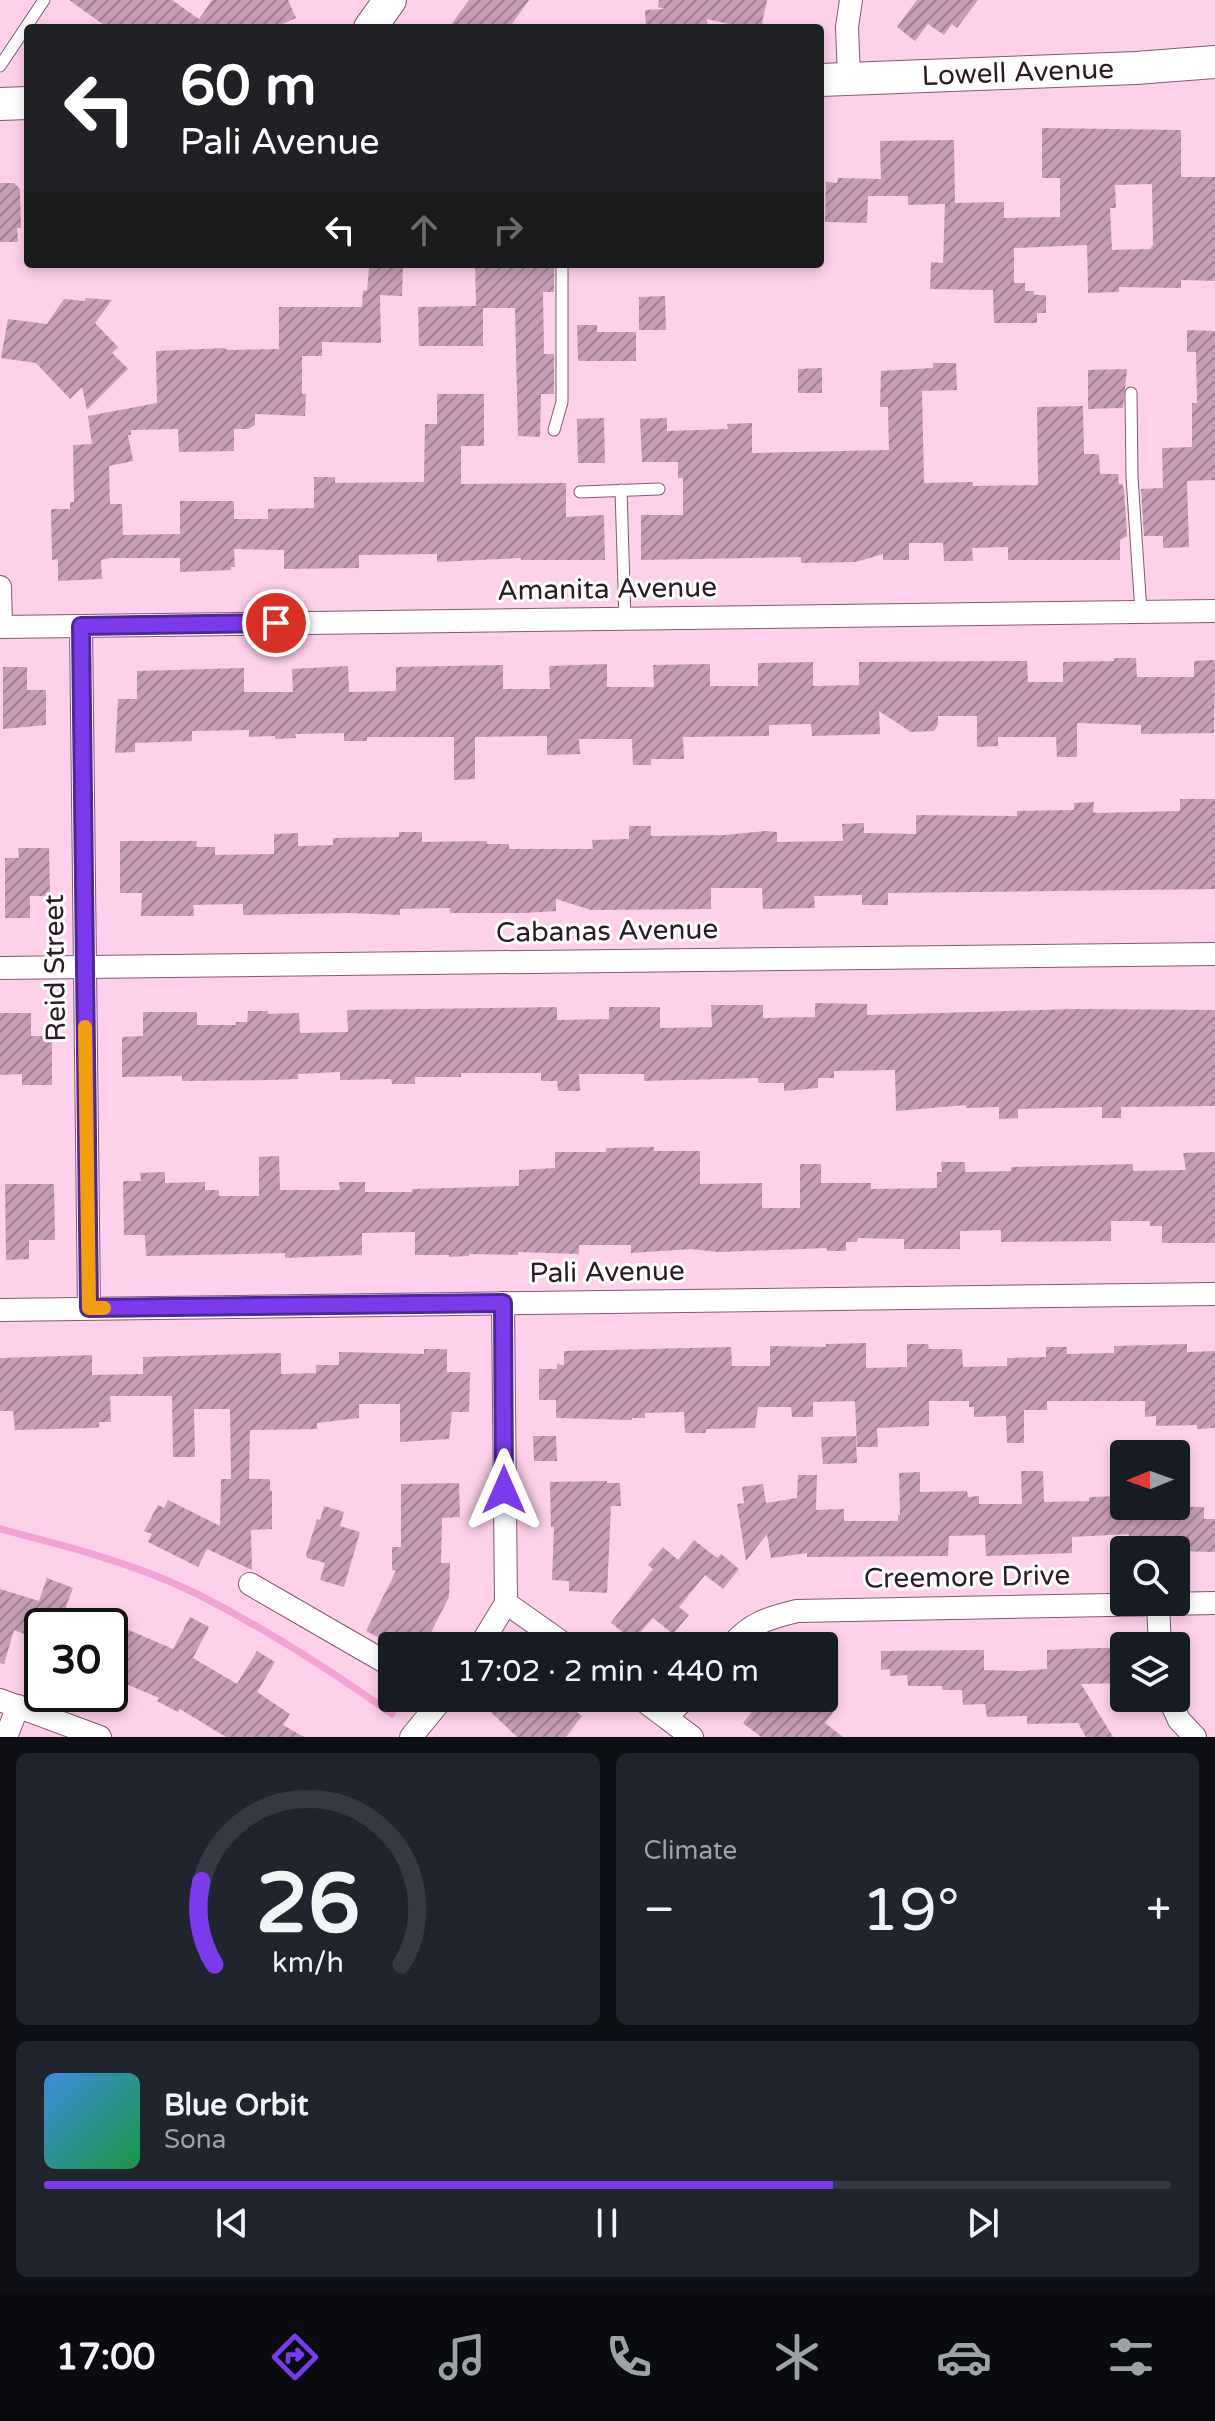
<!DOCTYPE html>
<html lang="en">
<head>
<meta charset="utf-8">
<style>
	:root { --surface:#171b24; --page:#20242c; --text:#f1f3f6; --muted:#9ea1a6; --line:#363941; --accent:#7c3aed }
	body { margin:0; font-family:"Varela Round",sans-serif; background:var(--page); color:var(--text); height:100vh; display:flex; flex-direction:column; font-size:30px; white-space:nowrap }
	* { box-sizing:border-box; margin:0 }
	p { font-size:26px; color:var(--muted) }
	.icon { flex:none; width:44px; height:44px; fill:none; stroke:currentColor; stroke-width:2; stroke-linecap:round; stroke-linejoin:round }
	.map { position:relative; height:1737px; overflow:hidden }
	.side { display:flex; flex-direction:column; gap:16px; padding:16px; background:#0d0f14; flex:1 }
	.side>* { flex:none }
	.top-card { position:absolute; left:24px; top:24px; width:800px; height:244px; border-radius:8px; box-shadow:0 4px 12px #0003; background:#202124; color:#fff; overflow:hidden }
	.needle { width:52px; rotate:269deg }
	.tools { position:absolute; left:1110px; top:1440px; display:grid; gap:16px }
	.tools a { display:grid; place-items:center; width:80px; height:80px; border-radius:8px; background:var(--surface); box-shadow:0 4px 12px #0003; font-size:40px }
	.speed { position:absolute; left:24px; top:1608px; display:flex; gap:16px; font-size:40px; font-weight:700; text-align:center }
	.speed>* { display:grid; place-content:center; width:104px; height:104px; border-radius:50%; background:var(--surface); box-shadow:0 4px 12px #0003; line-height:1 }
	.speed .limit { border:4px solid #111; border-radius:12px; background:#fff; color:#111 }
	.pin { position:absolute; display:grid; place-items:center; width:68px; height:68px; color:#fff; margin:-34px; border:4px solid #fff; border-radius:50%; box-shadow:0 2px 8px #0007 }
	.me { position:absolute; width:88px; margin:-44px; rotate:0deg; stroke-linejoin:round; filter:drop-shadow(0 0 6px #0008) }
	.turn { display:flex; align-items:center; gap:28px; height:168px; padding:0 24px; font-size:36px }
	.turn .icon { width:104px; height:104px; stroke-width:2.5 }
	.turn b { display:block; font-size:56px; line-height:68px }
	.lanes { display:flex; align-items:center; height:76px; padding:0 24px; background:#0003; justify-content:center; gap:40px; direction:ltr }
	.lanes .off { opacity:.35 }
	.big { font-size:60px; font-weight:600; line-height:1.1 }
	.side .widget { flex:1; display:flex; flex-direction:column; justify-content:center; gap:12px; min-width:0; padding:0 28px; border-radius:12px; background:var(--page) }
	.side .dial { align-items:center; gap:0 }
	.dial svg { height:208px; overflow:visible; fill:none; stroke:var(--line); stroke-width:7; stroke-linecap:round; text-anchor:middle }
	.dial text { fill:var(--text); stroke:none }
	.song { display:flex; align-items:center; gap:24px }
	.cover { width:96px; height:96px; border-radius:12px; background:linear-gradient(135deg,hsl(210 70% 55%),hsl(140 70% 35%)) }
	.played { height:8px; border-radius:4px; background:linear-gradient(90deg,var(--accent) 70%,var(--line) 70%) }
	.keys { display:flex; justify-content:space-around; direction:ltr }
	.heat { display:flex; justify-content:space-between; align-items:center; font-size:44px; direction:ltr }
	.side .tiles { flex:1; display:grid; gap:16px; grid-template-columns:1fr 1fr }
	.widget:last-child { grid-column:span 2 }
	.trip { position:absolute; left:378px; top:1632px; width:460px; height:80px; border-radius:8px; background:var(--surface); box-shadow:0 4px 12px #0003; font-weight:600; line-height:80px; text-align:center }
	.tabs { display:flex; height:128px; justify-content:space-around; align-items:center; background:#090b0e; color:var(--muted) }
	.tabs .icon { width:56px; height:56px }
	.tabs .on { color:var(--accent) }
	.tabs b { font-size:36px; color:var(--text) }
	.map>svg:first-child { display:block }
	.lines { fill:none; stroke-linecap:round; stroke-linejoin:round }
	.stream { stroke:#f4a1d3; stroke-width:7 }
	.building { fill:url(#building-hatch); fill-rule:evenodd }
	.lane-casing { stroke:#825b72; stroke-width:13 }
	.street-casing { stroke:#825b72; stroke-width:24 }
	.secondary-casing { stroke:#825b72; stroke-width:34 }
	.lane { stroke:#fff; stroke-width:11 }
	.street { stroke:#fff; stroke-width:22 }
	.secondary { stroke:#fff; stroke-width:32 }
	.route-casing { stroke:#51269a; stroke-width:20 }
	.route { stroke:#7c3aed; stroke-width:14 }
	.slow { stroke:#f59e0b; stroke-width:14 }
	.labels { text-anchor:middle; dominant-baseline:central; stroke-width:6; stroke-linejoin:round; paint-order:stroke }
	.street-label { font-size:28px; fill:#2b1b25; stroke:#fff }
</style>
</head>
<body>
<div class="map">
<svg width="1215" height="1737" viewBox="0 0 1215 1737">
	<defs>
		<pattern id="building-hatch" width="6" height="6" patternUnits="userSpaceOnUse" patternTransform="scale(2)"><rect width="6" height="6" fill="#c89db6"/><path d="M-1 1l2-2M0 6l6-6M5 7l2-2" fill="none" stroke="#a37f94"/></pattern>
	</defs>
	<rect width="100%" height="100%" fill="#fed0ea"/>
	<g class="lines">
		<!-- stream -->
		<path class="stream" d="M0,1529C66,1546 137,1564 199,1595C264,1628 333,1672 392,1714"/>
	</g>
	<!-- building -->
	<g class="building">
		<path d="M69,0H172L199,19L212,0H288L296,18L273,28H108Z"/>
		<path d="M469,0H529L509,28H449Z"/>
		<path d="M659,0H767L761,28H746L707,19L708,28H646L645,10L665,9L658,7Z"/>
		<path d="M917,0H978L957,28L952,24L944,35L928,24L915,41L897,27Z"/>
		<path d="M1042,128L1181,130V177H1215V281L1181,280V288L1119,287V292L1088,293L1087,245L1014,248V283H1025V291H1034V295H1046V313H1037V323H994L993,290L930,289L931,262L943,263L945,204L908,205V196H868L867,223L825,222L826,182L837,183L838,178L881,179L880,141L954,140L955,203L1004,202V218L1060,217V178H1042ZM1152,184L1153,245L1150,249L1112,250L1110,208H1116L1115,185Z"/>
		<path d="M0,183H14L20,189L21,228H17L18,242H0Z"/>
		<path d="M374,264H403L402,296L380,295L381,343L322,342V356H302V394H306L305,416L255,414V425L248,429H234V451L179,452L178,429L131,430V435H128L133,461L109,466L110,504H122L123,535L180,534V501H234V519H268V509L314,508V477H335V483L424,482L425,424H437V394H484V446H461V484L566,483V517L604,515L605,560H521V558L437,562V554L359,555V568L284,569V550L234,549L235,567H231V570L180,572V558H111L101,560L102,579L58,581V559L52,560L51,509H70V502H74L73,445L92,444L88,416L157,403L156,351L225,348L227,350L279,349V307H362L363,290L367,291L369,268H374Z"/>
		<path d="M475,264H554V292H543L544,354H554V394H541L540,437L518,436L515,308H483V346H419L418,307L476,306Z"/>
		<path d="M665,296L666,330H639V297Z"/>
		<path d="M86,298L112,300L95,323L118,347L112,353L128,369L87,410L82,387L70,399L36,363L1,358L8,319L47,324L64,299L85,301Z"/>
		<path d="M577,325H597V332H636V361H578Z"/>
		<path d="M1187,330L1215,331V480L1187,481L1189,547L1163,548V536H1144L1141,489L1163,488L1162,448L1192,447V403H1197L1196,352H1187Z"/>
		<path d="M933,363H956L957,390L922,391L924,483L973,482V486L1038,485L1037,407L1083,406L1084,454H1099L1100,474H1118L1119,484H1122L1124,489L1127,536L1120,540V560H1008V547L972,548L973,561H944L943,543H909V560H883V554L856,562L801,563V557L641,560V515H683V478H678V462H642L640,419L667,418V431L728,429L727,424L752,423V453L889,450L888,407H880L881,371L933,368Z"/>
		<path d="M822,368V393H798V369Z"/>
		<path d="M1127,369L1123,408L1088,409V370Z"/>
		<path d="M604,418L605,463H578L577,419Z"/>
		<path d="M1114,658H1136L1137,677H1194V661L1215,660L1214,733L1141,734V725L1077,723V757H1057L1056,737H998V746L977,747V716H938V724L934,731L911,732L879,711L880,734L812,736L811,724L769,725V736L683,737L684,759H651V765H633L632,739H579L580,754L547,755V736L475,737V779L454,780V737H367V741H344V733L295,734L296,738L275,739V736L249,737V730L192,731V741L135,743V752L115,753L118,699H137V671L244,668V692H293L292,669L348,666L349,692L396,691V667L503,665V689H550L549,666L607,664V687H654L653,665L710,664V686H758V663L813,662V686L859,685V662L1027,661L1028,682H1063V662L1114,661Z"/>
		<path d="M3,667H27V690H46V725L3,729Z"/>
		<path d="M1180,799H1215V889L888,893V905H862V895L814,896L815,908L763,909L762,888H711V909L591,910L556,899V911L525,913H450V908L400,909V915L349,913L243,915V904L193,905L194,916H141L142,893H120V841H197L196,847H215V855L274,854V834L298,833V846L333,845V838L399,837V832H422V842L487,841V844H509V849H593L592,840L629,839V826H651V836L724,835L766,831L777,832V842L843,841L842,824L864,823V833L916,834V815L1017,816V811L1074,810V803L1094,802L1093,812L1096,813L1180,811Z"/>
		<path d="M18,848H49L50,896H30V918H5V858H19Z"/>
		<path d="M815,1003L867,1004V1015L1075,1009L1215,1010V1106L1121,1107V1118H1102V1107L1018,1109V1118L999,1119V1107L966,1108V1105L896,1111L895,1070L834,1071V1078H818V1088L784,1091V1083H758V1078L644,1081V1074H579L580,1091H558L557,1081H541V1073H461V1077H415V1084H392L391,1079L340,1080V1072L298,1074V1079L270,1080L182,1081V1076L122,1077V1037L143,1036V1012H197V1025H236V1022H247L248,1011H268V1014L299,1013L300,1033L348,1032L347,1010L557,1007V1020L609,1019V1007H660V1028L712,1027L711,1005H763V1018L815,1017Z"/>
		<path d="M0,1013H31V1036H52V1085H22V1074L0,1075Z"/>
		<path d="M654,1147V1151H700V1184L762,1183V1208H800V1164H821V1183H871V1189L937,1188V1172H942L941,1162H965V1172L1011,1171V1167L1133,1164V1171L1186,1170L1183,1153L1215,1152V1243H1162V1226H1150V1221H1111V1241L1001,1242V1230L960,1231V1249H904V1239L858,1238L857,1242H846V1251H827V1248L719,1252L691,1249L631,1253V1245H579V1254L518,1252V1255L469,1254V1256L449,1257V1255H415V1232L362,1233V1255L308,1257L285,1258V1253L146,1256L145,1235H124L123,1181H141L140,1173L165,1172V1183L205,1182V1190H219V1196H259V1157L279,1156L280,1190H340L339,1182H365V1192H412V1189L519,1186V1170L555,1168V1152H606V1148Z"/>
		<path d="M5,1184H54L55,1240H29V1259L6,1260Z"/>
		<path d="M866,1343V1368L907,1367V1344H928L929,1349H962L963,1367L1007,1366V1358L1046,1357V1347H1067V1354L1114,1353V1346L1187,1344V1352L1215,1351V1428L1197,1429V1425L1156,1426V1416L1145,1417V1401H1047V1410H1024V1443H1007L1006,1416L974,1417V1407H969V1401H929V1426L877,1428L878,1447H857L855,1401L813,1402V1417H792L791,1407H758L755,1428L706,1429V1433H685L684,1412L645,1413V1418H632V1420L556,1418V1400H539V1369H557V1364L564,1365V1351L731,1347L732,1366H770V1346L826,1347V1344Z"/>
		<path d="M424,1349H447V1372H470L469,1412H452L449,1439L400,1442V1404H359V1418L317,1423V1429L250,1430L249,1479H270V1491H272V1529L251,1530L252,1570L207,1549L198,1567L148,1542L152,1534L144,1531L158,1505L164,1508L168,1500L220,1526L221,1479H231L230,1409H194L195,1457H173L172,1396H110L111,1422H99V1427L93,1428L15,1430L13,1411H0V1358L92,1355V1375L143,1374V1357L281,1353V1374L316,1373V1365H339V1352L424,1354Z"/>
		<path d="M533,1436H556L557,1461H534Z"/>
		<path d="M856,1436L857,1463L823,1464L821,1437Z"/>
		<path d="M1021,1471H1043L1044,1502L1089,1501V1497L1123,1496L1124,1506L1204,1507V1519H1215V1552L1140,1550V1536H1129V1534L1072,1537V1553L986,1556L985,1535L949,1536L948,1556L807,1557V1553L771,1558L767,1534L746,1561L737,1504L744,1503L742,1487L763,1484L766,1503L797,1498L798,1475H817L816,1510L844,1509V1521H898V1515H900L899,1473L920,1472V1492L967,1491L968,1497L979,1496V1504H1022Z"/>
		<path d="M607,1481V1483H620L621,1506H611L607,1593L569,1591V1581L552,1580L554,1527H551L550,1482Z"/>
		<path d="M459,1483L460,1517L442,1518L441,1563H450L449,1597L424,1646H396L366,1631L396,1571L392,1570V1547H401V1484Z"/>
		<path d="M324,1506L344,1512L340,1526L360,1532L344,1587L320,1580L325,1563L307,1558L306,1555L317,1519L320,1520Z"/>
		<path d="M694,1540L713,1555L718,1558L721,1554L739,1569L723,1589L705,1575L679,1607L689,1615L673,1634L653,1618L633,1640L611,1623L612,1621L653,1569L648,1565L663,1547L678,1560Z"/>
		<path d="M47,1578L73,1588L65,1609L105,1624V1626H42V1641L14,1630L4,1664L0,1663V1589L39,1601Z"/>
		<path d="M190,1617L209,1627L193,1658L237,1684L257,1651L275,1662L257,1692L290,1714L283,1725L304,1737H226L180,1709L178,1712L157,1701L159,1698L110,1677V1622L173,1649Z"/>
		<path d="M1098,1648H1124V1683L1081,1684L1113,1737H1086L1078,1723L1027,1724V1716L987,1717L985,1704L963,1705L962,1690H942V1686H908L907,1675L890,1676V1669L881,1670V1651L984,1650V1670L1020,1671L1047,1669V1650Z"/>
		<path d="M476,1698H559L582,1716L566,1737H517Z"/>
		<path d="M763,1698H817L834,1711L825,1723L843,1737H761L743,1723Z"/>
	</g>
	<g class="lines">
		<!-- lane casing -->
		<g class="lane-casing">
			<g id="lane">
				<path d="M0,66L44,0"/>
				<path d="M1131,393L1132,477L1141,612"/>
				<path d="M554,430L562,402V264"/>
				<path d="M621,490L625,619"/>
				<path d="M580,492L659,489"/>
			</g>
		</g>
		<!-- street casing -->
		<g class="street-casing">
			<g id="street">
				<path d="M849,79L847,27L851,0"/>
				<path d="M0,587L1,627"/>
				<path d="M81,626L89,1308"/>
				<path d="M0,627L1215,611"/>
				<path d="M0,968L1215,954"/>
				<path d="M0,1310L1215,1294"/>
				<path d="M250,1584L392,1666"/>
				<path d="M506,1603L567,1646"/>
				<path d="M1158,1604L1160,1646"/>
				<path d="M480,1646L506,1603L503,1303"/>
				<path d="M731,1646C750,1623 768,1618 797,1611L1215,1603"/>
				<path d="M640,1698L692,1737"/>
				<path d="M1169,1698L1179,1720L1195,1737"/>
				<path d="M0,1700L100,1737"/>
				<path d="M667,1717L685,1698"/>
				<path d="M6,1737L18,1706"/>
				<path d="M411,1737L443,1698"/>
			</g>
		</g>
		<!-- secondary casing -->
		<g class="secondary-casing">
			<g id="secondary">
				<path d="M370,28L390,0"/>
				<path id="s1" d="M820,80L1136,68L1215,62"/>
				<path d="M0,104L28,103"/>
			</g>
		</g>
		<!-- lane -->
		<use href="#lane" class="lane"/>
		<!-- street -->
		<use href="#street" class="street"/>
		<!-- secondary -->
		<use href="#secondary" class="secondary"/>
	</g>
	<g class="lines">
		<!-- route casing -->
		<g class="route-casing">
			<path id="route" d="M276,623L81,626L89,1308L503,1303L504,1490"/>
		</g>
		<!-- route -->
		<use href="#route" class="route"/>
		<!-- slow -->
		<path class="slow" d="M85,1027L89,1308H104"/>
	</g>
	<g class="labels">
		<!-- street labels -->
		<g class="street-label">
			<text stroke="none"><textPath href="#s1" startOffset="198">Lowell Avenue</textPath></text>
			<text transform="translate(607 589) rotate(-1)">Amanita Avenue</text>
			<text transform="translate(607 931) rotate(-1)">Cabanas Avenue</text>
			<text transform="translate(55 968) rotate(-91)">Reid Street</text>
			<text transform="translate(607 1272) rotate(-1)">Pali Avenue</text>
			<text transform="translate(967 1577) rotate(-1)">Creemore Drive</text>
		</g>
	</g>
</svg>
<div class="tools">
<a><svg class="needle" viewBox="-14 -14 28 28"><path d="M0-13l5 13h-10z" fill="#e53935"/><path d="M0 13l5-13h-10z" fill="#9ea1a6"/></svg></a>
<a><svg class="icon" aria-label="search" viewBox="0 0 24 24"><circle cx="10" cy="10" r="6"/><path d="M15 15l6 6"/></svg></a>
<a><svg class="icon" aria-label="layers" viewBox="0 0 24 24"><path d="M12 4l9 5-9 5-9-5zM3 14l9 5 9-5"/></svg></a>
</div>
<div class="speed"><div class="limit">30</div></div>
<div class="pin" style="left:276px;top:623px;background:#d93025"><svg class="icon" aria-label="arrive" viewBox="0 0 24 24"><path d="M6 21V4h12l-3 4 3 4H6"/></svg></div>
<svg class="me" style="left:504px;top:1490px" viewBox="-20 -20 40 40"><path d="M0-17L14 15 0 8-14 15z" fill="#7c3aed" stroke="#fff" stroke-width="4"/></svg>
<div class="trip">17:02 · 2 min · 440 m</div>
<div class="top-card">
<div class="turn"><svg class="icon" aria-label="left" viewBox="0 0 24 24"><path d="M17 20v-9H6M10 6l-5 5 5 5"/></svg><div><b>60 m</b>Pali Avenue</div></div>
<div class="lanes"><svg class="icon" aria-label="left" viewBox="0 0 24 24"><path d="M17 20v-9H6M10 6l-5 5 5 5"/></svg><svg class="icon off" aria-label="ahead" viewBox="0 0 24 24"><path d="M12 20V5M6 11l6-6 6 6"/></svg><svg class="icon off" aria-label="right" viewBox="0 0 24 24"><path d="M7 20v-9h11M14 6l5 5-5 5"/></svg></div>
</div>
</div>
<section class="side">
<div class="tiles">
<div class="widget dial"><svg viewBox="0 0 100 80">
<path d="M14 69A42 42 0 1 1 86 69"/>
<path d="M14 69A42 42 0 0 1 9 37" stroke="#7c3aed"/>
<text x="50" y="56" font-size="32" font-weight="700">26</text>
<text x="50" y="72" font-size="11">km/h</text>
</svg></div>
<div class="widget"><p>Climate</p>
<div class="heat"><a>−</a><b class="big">19°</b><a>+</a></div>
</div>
<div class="widget">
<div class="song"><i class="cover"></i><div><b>Blue Orbit</b><p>Sona</p></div></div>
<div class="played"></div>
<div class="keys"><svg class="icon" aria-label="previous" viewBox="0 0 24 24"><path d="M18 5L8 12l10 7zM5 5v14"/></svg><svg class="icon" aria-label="pause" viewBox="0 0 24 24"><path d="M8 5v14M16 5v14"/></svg><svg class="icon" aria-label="next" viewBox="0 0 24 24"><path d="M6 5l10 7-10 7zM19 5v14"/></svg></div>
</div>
</div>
</section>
<nav class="tabs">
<b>17:00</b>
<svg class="icon on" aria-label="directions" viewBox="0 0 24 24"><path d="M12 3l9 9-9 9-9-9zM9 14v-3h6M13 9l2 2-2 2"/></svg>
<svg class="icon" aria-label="music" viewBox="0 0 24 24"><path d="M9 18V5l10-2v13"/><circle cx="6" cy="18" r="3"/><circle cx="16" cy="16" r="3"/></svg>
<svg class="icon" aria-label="phone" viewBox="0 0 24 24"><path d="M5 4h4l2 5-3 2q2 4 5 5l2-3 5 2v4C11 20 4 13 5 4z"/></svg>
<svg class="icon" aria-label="climate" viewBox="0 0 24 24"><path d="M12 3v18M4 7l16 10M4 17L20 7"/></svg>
<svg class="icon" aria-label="car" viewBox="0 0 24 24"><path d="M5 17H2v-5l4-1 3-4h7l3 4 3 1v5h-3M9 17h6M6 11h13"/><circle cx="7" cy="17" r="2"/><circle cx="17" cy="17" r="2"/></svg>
<svg class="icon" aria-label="filters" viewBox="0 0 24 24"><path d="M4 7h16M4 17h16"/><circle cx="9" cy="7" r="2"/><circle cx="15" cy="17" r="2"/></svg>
</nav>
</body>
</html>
